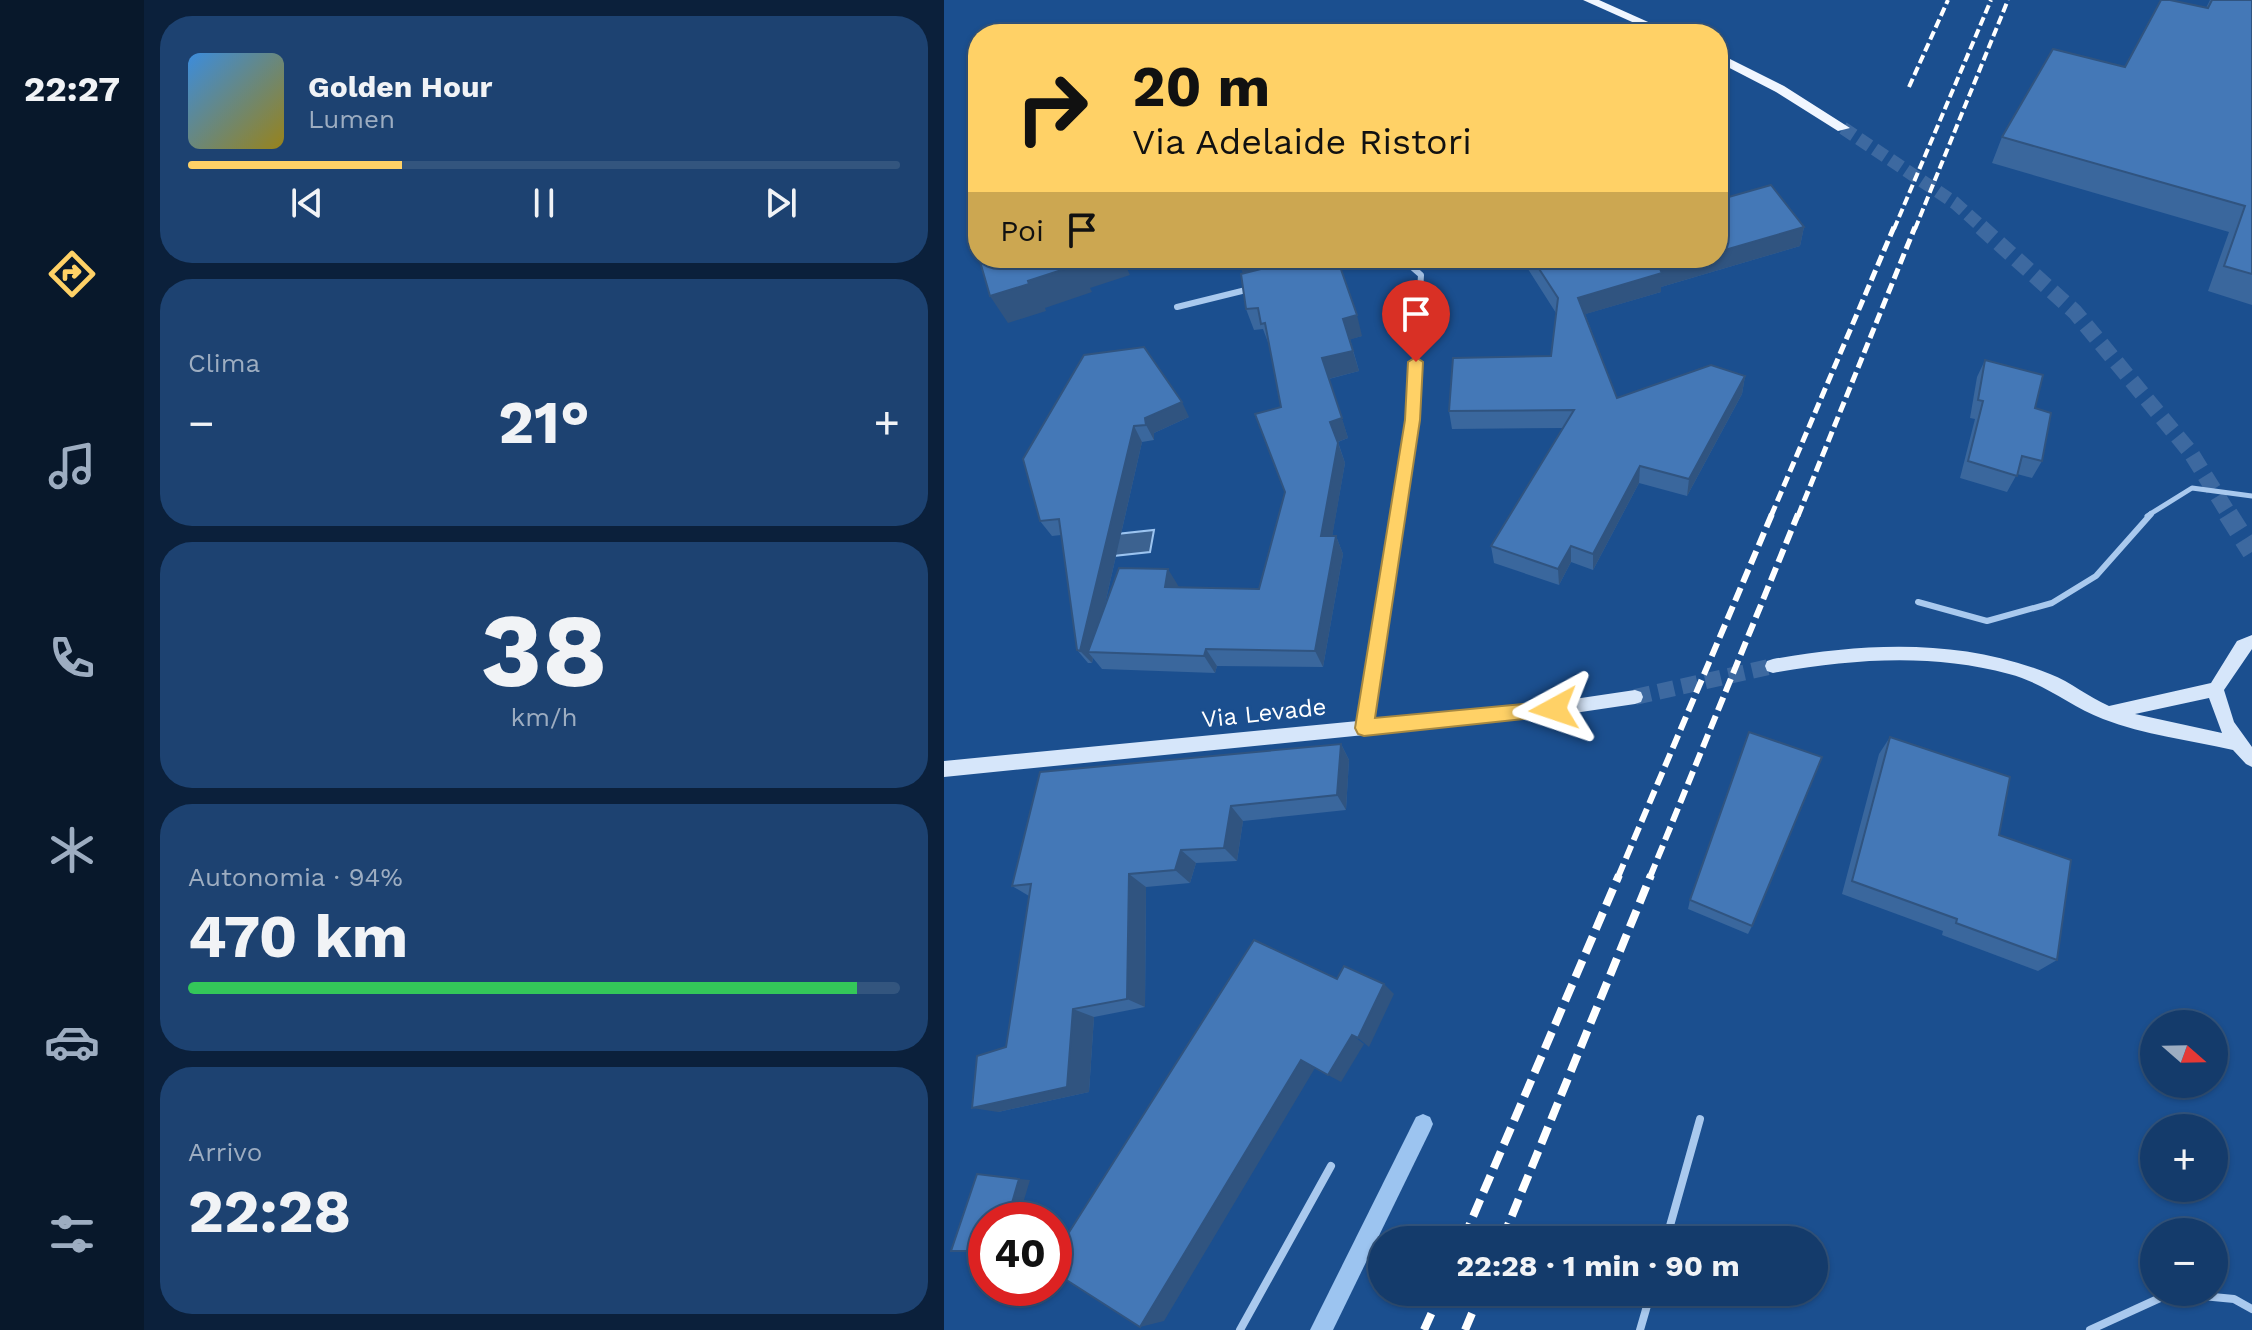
<!DOCTYPE html>
<html lang="it">
<head>
<meta charset="utf-8">
<style>
	:root { --surface:#143b6b; --page:#1d4271; --text:#f1f3f6; --muted:#9dadc1; --line:#33557e; --accent:#ffd166 }
	body { margin:0; font-family:"Work Sans",sans-serif; background:var(--page); color:var(--text); height:100vh; display:flex; flex-direction:column; font-size:30px; white-space:nowrap }
	* { box-sizing:border-box; margin:0 }
	p { font-size:26px; color:var(--muted) }
	.icon { flex:none; width:44px; height:44px; fill:none; stroke:currentColor; stroke-width:2; stroke-linecap:round; stroke-linejoin:round }
	.map { position:relative; flex:1; overflow:hidden }
	.side { display:flex; flex-direction:column; gap:16px; padding:16px; background:#0b203b; width:800px }
	.side>* { flex:none }
	.guide { position:absolute; left:24px; top:24px; width:760px; height:244px; border-radius:32px; box-shadow:0 2px 6px #0004,0 0 0 2px var(--line); background:#ffd166; color:#111; overflow:hidden }
	.needle { width:52px; rotate:110deg }
	.buttons { position:absolute; left:1196px; top:1010px; display:grid; gap:16px }
	.buttons a { display:grid; place-items:center; width:88px; height:88px; border-radius:50%; background:var(--surface); box-shadow:0 2px 6px #0004,0 0 0 2px var(--line); font-size:40px }
	.speed { position:absolute; left:24px; top:1202px; display:flex; gap:16px; font-size:40px; font-weight:700; text-align:center }
	.speed>* { display:grid; place-content:center; width:104px; height:104px; border-radius:50%; background:var(--surface); box-shadow:0 2px 6px #0004,0 0 0 2px var(--line); line-height:1 }
	.speed .limit { border:12px solid #d22; background:#fff; color:#111 }
	.pin { position:absolute; display:grid; place-items:center; width:68px; height:68px; color:#fff; margin:-82px -34px; border-radius:50% 50% 50% 0; rotate:-45deg; box-shadow:0 0 8px #0007 }
	.pin .icon { rotate:45deg }
	.me { position:absolute; width:88px; margin:-44px; rotate:265deg; stroke-linejoin:round; filter:drop-shadow(0 0 6px #0008) }
	.turn { display:flex; align-items:center; gap:28px; height:168px; padding:0 32px; font-size:36px }
	.turn .icon { width:104px; height:104px; stroke-width:2.5 }
	.turn b { display:block; font-size:56px; line-height:68px }
	.then { display:flex; align-items:center; height:76px; padding:0 32px; background:#0003; gap:16px; font-size:30px }
	.big { font-size:60px; font-weight:700; line-height:1.1 }
	.side .widget { flex:1; display:flex; flex-direction:column; justify-content:center; gap:12px; min-width:0; padding:0 28px; border-radius:32px; background:var(--page) }
	.side .dial { align-items:center; gap:0 }
	.dial b { font-size:104px; line-height:1 }
	.song { display:flex; align-items:center; gap:24px }
	.cover { width:96px; height:96px; border-radius:12px; background:linear-gradient(135deg,hsl(210 70% 55%),hsl(50 70% 35%)) }
	.played { height:8px; border-radius:4px; background:linear-gradient(90deg,var(--accent) 30%,var(--line) 30%) }
	.keys { display:flex; justify-content:space-around; direction:ltr }
	.heat { display:flex; justify-content:space-between; align-items:center; font-size:44px; direction:ltr }
	.charge { height:12px; border-radius:6px; background:linear-gradient(90deg,#34c759 94%,var(--line) 0) }
	.trip { position:absolute; left:424px; top:1226px; width:460px; height:80px; border-radius:40px; background:var(--surface); box-shadow:0 2px 6px #0004,0 0 0 2px var(--line); font-weight:700; line-height:80px; text-align:center }
	main { display:flex; flex:1; min-height:0 }
	.tab-bar { display:flex; flex-direction:column; width:144px; justify-content:space-around; align-items:center; background:#08182b; color:var(--muted) }
	.tab-bar .icon { width:56px; height:56px }
	.tab-bar .on { color:var(--accent) }
	.tab-bar b { font-size:36px; color:var(--text) }
	.map>svg:first-child { display:block }
	.water { fill:#3c6290; stroke:#9cc4f0; stroke-width:2 }
	.lines { fill:none; stroke-linecap:round; stroke-linejoin:round }
	.stream { fill:#9cc4f0; fill-rule:evenodd }
	.secondary-tunnel { stroke:#3d69a0; stroke-width:16; stroke-dasharray:16 8; stroke-linecap:butt }
	.primary-tunnel-far2 { stroke:#3d69a0; stroke-width:13; stroke-dasharray:13 6; stroke-linecap:butt }
	.primary-tunnel-far1 { stroke:#3d69a0; stroke-width:16; stroke-dasharray:16 8; stroke-linecap:butt }
	.primary-tunnel { stroke:#3d69a0; stroke-width:20; stroke-dasharray:20 10; stroke-linecap:butt }
	.lane-far2 { stroke:#a9c9ee; stroke-width:5 }
	.lane-far1 { stroke:#a9c9ee; stroke-width:6 }
	.lane { stroke:#a9c9ee; stroke-width:8 }
	.street-far1 { stroke:#a9c9ee; stroke-width:6 }
	.street { stroke:#a9c9ee; stroke-width:8 }
	.secondary { fill:#d6e6fa; fill-rule:evenodd }
	.primary { fill:#f0f6ff; fill-rule:evenodd }
	.rail-far3 { stroke:#fff; stroke-width:4; stroke-dasharray:9 4; stroke-linecap:butt }
	.rail-far2 { stroke:#fff; stroke-width:5; stroke-dasharray:11 5; stroke-linecap:butt }
	.rail-far1 { stroke:#fff; stroke-width:6; stroke-dasharray:14 6; stroke-linecap:butt }
	.rail { stroke:#fff; stroke-width:8; stroke-dasharray:18 8; stroke-linecap:butt }
	.wall { fill:#3a679d }
	.shaded-wall { fill:#305480 }
	.building { fill:#4478b7; stroke:#305480; stroke-width:2 }
	.route { fill:#ffd166; stroke:#a68842; stroke-width:2 }
	.labels { text-anchor:middle; dominant-baseline:central; stroke-width:6; stroke-linejoin:round; paint-order:stroke }
	.street-label { font-size:24px; fill:#fff; stroke:#1b4f8f }
</style>
</head>
<body>
<main>
<nav class="tab-bar">
<b>22:27</b>
<svg class="icon on" aria-label="directions" viewBox="0 0 24 24"><path d="M12 3l9 9-9 9-9-9zM9 14v-3h6M13 9l2 2-2 2"/></svg>
<svg class="icon" aria-label="music" viewBox="0 0 24 24"><path d="M9 18V5l10-2v13"/><circle cx="6" cy="18" r="3"/><circle cx="16" cy="16" r="3"/></svg>
<svg class="icon" aria-label="phone" viewBox="0 0 24 24"><path d="M5 4h4l2 5-3 2q2 4 5 5l2-3 5 2v4C11 20 4 13 5 4z"/></svg>
<svg class="icon" aria-label="climate" viewBox="0 0 24 24"><path d="M12 3v18M4 7l16 10M4 17L20 7"/></svg>
<svg class="icon" aria-label="car" viewBox="0 0 24 24"><path d="M5 17H2v-5l4-1 3-4h7l3 4 3 1v5h-3M9 17h6M6 11h13"/><circle cx="7" cy="17" r="2"/><circle cx="17" cy="17" r="2"/></svg>
<svg class="icon" aria-label="filters" viewBox="0 0 24 24"><path d="M4 7h16M4 17h16"/><circle cx="9" cy="7" r="2"/><circle cx="15" cy="17" r="2"/></svg>
</nav>
<section class="side">
<div class="widget">
<div class="song"><i class="cover"></i><div><b>Golden Hour</b><p>Lumen</p></div></div>
<div class="played"></div>
<div class="keys"><svg class="icon" aria-label="previous" viewBox="0 0 24 24"><path d="M18 5L8 12l10 7zM5 5v14"/></svg><svg class="icon" aria-label="pause" viewBox="0 0 24 24"><path d="M8 5v14M16 5v14"/></svg><svg class="icon" aria-label="next" viewBox="0 0 24 24"><path d="M6 5l10 7-10 7zM19 5v14"/></svg></div>
</div>
<div class="widget"><p>Clima</p>
<div class="heat"><a>−</a><b class="big">21°</b><a>+</a></div>
</div>
<div class="widget dial"><b>38</b><p>km/h</p></div>
<div class="widget"><p>Autonomia · 94%</p><b class="big">470 km</b><div class="charge"></div></div>
<div class="widget"><p>Arrivo</p><b class="big">22:28</b></div>
</section>
<div class="map">
<svg width="1308" height="1330" viewBox="0 0 1308 1330">
	<rect width="100%" height="100%" fill="#1b4f8f"/>
	<!-- water -->
	<path class="water" d="M210,530L206,552L141,559L145,537Z"/>
	<g class="lines">
		<!-- stream -->
		<path class="stream" d="M479,1114L486,1117L489,1124L486,1131L389,1330H366L472,1117Z"/>
		<!-- secondary-tunnel -->
		<path class="secondary-tunnel" d="M691,697L829,666"/>
		<!-- primary-tunnel-far2 -->
		<path class="primary-tunnel-far2" d="M899,128L1011,203L1040,229"/>
		<!-- primary-tunnel-far1 -->
		<path class="primary-tunnel-far1" d="M1037,227L1131,312L1247,453L1286,516"/>
		<!-- primary-tunnel -->
		<path class="primary-tunnel" d="M1284,514L1308,552"/>
		<!-- lane-far2 -->
		<path class="lane-far2" d="M1203,516L1248,488L1308,496"/>
		<!-- lane-far1 -->
		<path class="lane-far1" d="M974,602L1043,621L1108,603L1152,576L1207,514"/>
		<!-- lane -->
		<g class="lane">
			<path d="M722,1240L756,1119"/>
			<path d="M296,1330L387,1166"/>
			<path d="M696,1330L707,1292"/>
			<path d="M1146,1330L1227,1293L1290,1299L1308,1309"/>
		</g>
		<!-- street-far1 -->
		<g class="street-far1">
			<path d="M440,258L461,261L477,275L468,420L453,516"/>
			<path d="M385,268L425,258"/>
			<path d="M233,307L310,288"/>
		</g>
		<!-- street -->
		<path class="street" d="M420,727L453,514"/>
		<!-- secondary -->
		<g class="secondary">
			<path d="M1308,635V649L1280,690L1290,722L1308,747V767L1302,764L1289,750C1246,740 1200,735 1159,719C1126,706 1100,683 1065,674C987,653 908,659 829,673L823,671L821,666L823,661L829,659C922,643 1016,638 1106,674C1127,682 1144,697 1165,706L1267,683L1293,641ZM1265,698L1278,733L1191,714Z"/>
			<path d="M691,690L697,692L699,697L697,702L691,704L610,716L0,777V761L610,702Z"/>
		</g>
		<!-- primary -->
		<g class="primary">
			<path d="M639,0H655L731,34H715Z"/>
			<path d="M774,53L840,86L906,128L894,131L832,92L774,62Z"/>
		</g>
		<!-- rail-far3 -->
		<g class="rail-far3">
			<path d="M965,87L1004,0"/>
			<path d="M950,229L1047,0"/>
			<path d="M971,229L1064,0"/>
		</g>
		<!-- rail-far2 -->
		<g class="rail-far2">
			<path d="M827,516L950,227"/>
			<path d="M854,516L971,227"/>
		</g>
		<!-- rail-far1 -->
		<g class="rail-far1">
			<path d="M674,877L828,514"/>
			<path d="M706,877L854,514"/>
		</g>
		<!-- rail -->
		<g class="rail">
			<path d="M519,1240L675,875"/>
			<path d="M558,1240L707,875"/>
			<path d="M480,1330L497,1292"/>
			<path d="M521,1330L537,1292"/>
		</g>
	</g>
	<!-- wall -->
	<g class="wall">
		<path d="M1266,0H1308V305L1264,291L1285,232L1048,163L1058,137L1181,67L1262,8Z"/>
		<path d="M860,227L856,246L717,287V292L641,314L673,398L801,376L798,394L743,496L695,483L649,570L627,562L615,585L550,563L547,546L619,428L508,429L505,411L607,356L612,313L577,258H774Z"/>
		<path d="M536,258H561L536,260Z"/>
		<path d="M297,274L418,336L406,339L415,371L385,379L404,438L394,442L401,463L388,536H392L399,554L379,667L273,666L271,673L158,669L149,658L148,663H144L133,650L117,535L108,536L96,521L140,355L245,417L210,433V440L198,442L161,604L235,587L315,589L341,492L337,407L325,345L319,329L310,330L302,309Z"/>
		<path d="M1041,360L1091,408L1098,461L1088,478L1073,474L1063,492L1016,478L1031,419L1026,418L1033,377Z"/>
		<path d="M946,737L1055,835L1113,960L1094,971L998,935L999,931L898,894L935,754Z"/>
		<path d="M397,744L405,760L402,810L299,821L293,861L252,863L246,883L202,887L201,1007L150,1017L145,1092L54,1112L85,896L68,886Z"/>
		<path d="M746,900L808,926L804,934L744,909Z"/>
	</g>
	<!-- shaded-wall -->
	<g class="shaded-wall">
		<path d="M860,227L856,246L717,287V292L635,316L634,298L716,269L754,258H774V252Z"/>
		<path d="M139,258H178L186,275L146,288L148,292L101,308L102,311L64,323L46,296Z"/>
		<path d="M320,258H392L303,283L295,264Z"/>
		<path d="M413,315L418,336L405,340L399,319Z"/>
		<path d="M409,351L415,371L384,379L378,358Z"/>
		<path d="M801,376L798,394L743,496L745,479Z"/>
		<path d="M238,402L245,417L210,433V440L202,425L201,418Z"/>
		<path d="M398,418L404,438L393,442L386,422Z"/>
		<path d="M190,426L198,442L150,652H144L149,658L148,663L136,651Z"/>
		<path d="M394,443L401,463L385,555L377,536Z"/>
		<path d="M696,466L695,483L649,570V554Z"/>
		<path d="M392,536L399,554L379,667L371,651Z"/>
		<path d="M627,546V562L615,585L614,569Z"/>
		<path d="M224,569L235,587H221Z"/>
		<path d="M262,649L273,666L271,673L260,656Z"/>
		<path d="M397,744L405,760L402,810L393,795Z"/>
		<path d="M287,806L299,821L293,861L280,848Z"/>
		<path d="M237,850L252,863L246,883L231,870Z"/>
		<path d="M185,874L202,887L201,1007L183,999Z"/>
		<path d="M440,984L450,994L425,1047L414,1038Z"/>
		<path d="M129,1009L150,1017L145,1092L54,1112L28,1108Z"/>
		<path d="M408,1035L420,1044L397,1082L384,1075Z"/>
		<path d="M357,1060L371,1068L220,1321L196,1327Z"/>
		<path d="M75,1179L86,1180L74,1220H63Z"/>
	</g>
	<!-- building -->
	<g class="building">
		<path d="M1217,0H1226L1264,8L1268,0H1308V274L1280,266L1301,206L1058,137L1109,49L1181,67Z"/>
		<path d="M827,185L860,227L774,252V200Z"/>
		<path d="M35,258H139L131,260L133,265L84,281L85,284L46,296Z"/>
		<path d="M294,258H320L295,264Z"/>
		<path d="M360,258H393L413,315L399,319L409,351L378,358L398,418L386,422L394,443L377,536H392L371,651L262,649L260,656L144,652L175,568L224,569L221,587L315,589L341,492L311,414L337,407L321,323L317,324L314,308L302,309L297,274Z"/>
		<path d="M588,258H754L716,269L718,273L634,298L673,398L767,365L801,376L745,479L696,466L649,554L627,546L614,569L547,546L630,410L505,411L509,358L607,356L614,298Z"/>
		<path d="M200,347L238,402L201,418L202,425L190,426L136,651L133,650L115,519L96,521L79,459L140,355Z"/>
		<path d="M1041,360L1099,375L1091,408L1107,413L1098,461L1078,456L1073,476L1024,461L1039,401L1034,400Z"/>
		<path d="M805,732L878,757L808,926L746,900Z"/>
		<path d="M946,737L1066,777L1055,835L1127,860L1113,960L1012,923L1013,919L908,881Z"/>
		<path d="M397,744L393,795L287,806L280,848L237,850L231,870L185,874L183,999L129,1009L123,1087L28,1108L33,1056L62,1047L87,884L68,886L96,772Z"/>
		<path d="M310,940L393,979L400,966L440,984L414,1038L408,1035L384,1075L357,1060L196,1327L110,1272V1256Z"/>
		<path d="M33,1174L75,1179L63,1220H42V1251H7Z"/>
	</g>
	<!-- route -->
	<path class="route" d="M472,357L479,362L476,420L431,718L610,701L617,703L620,709L617,715L420,736L414,734L411,728L461,420L464,362Z"/>
	<g class="labels">
		<!-- street labels -->
		<g class="street-label">
			<text transform="translate(320 713) rotate(-6)">Via Levade</text>
		</g>
	</g>
</svg>
<div class="buttons">
<a><svg class="needle" viewBox="-14 -14 28 28"><path d="M0-13l5 13h-10z" fill="#e53935"/><path d="M0 13l5-13h-10z" fill="#9dadc1"/></svg></a>
<a>+</a>
<a>−</a>
</div>
<div class="speed"><div class="limit">40</div></div>
<div class="pin" style="left:472px;top:362px;background:#d93025"><svg class="icon" aria-label="arrive" viewBox="0 0 24 24"><path d="M6 21V4h12l-3 4 3 4H6"/></svg></div>
<svg class="me" style="left:610px;top:709px" viewBox="-20 -20 40 40"><path d="M0-17L14 15 0 8-14 15z" fill="#ffd166" stroke="#fff" stroke-width="4"/></svg>
<div class="trip">22:28 · 1 min · 90 m</div>
<div class="guide">
<div class="turn"><svg class="icon" aria-label="right" viewBox="0 0 24 24"><path d="M7 20v-9h11M14 6l5 5-5 5"/></svg><div><b>20 m</b>Via Adelaide Ristori</div></div>
<div class="then">Poi<svg class="icon" aria-label="arrive" viewBox="0 0 24 24"><path d="M6 21V4h12l-3 4 3 4H6"/></svg></div>
</div>
</div>
</main>
</body>
</html>
